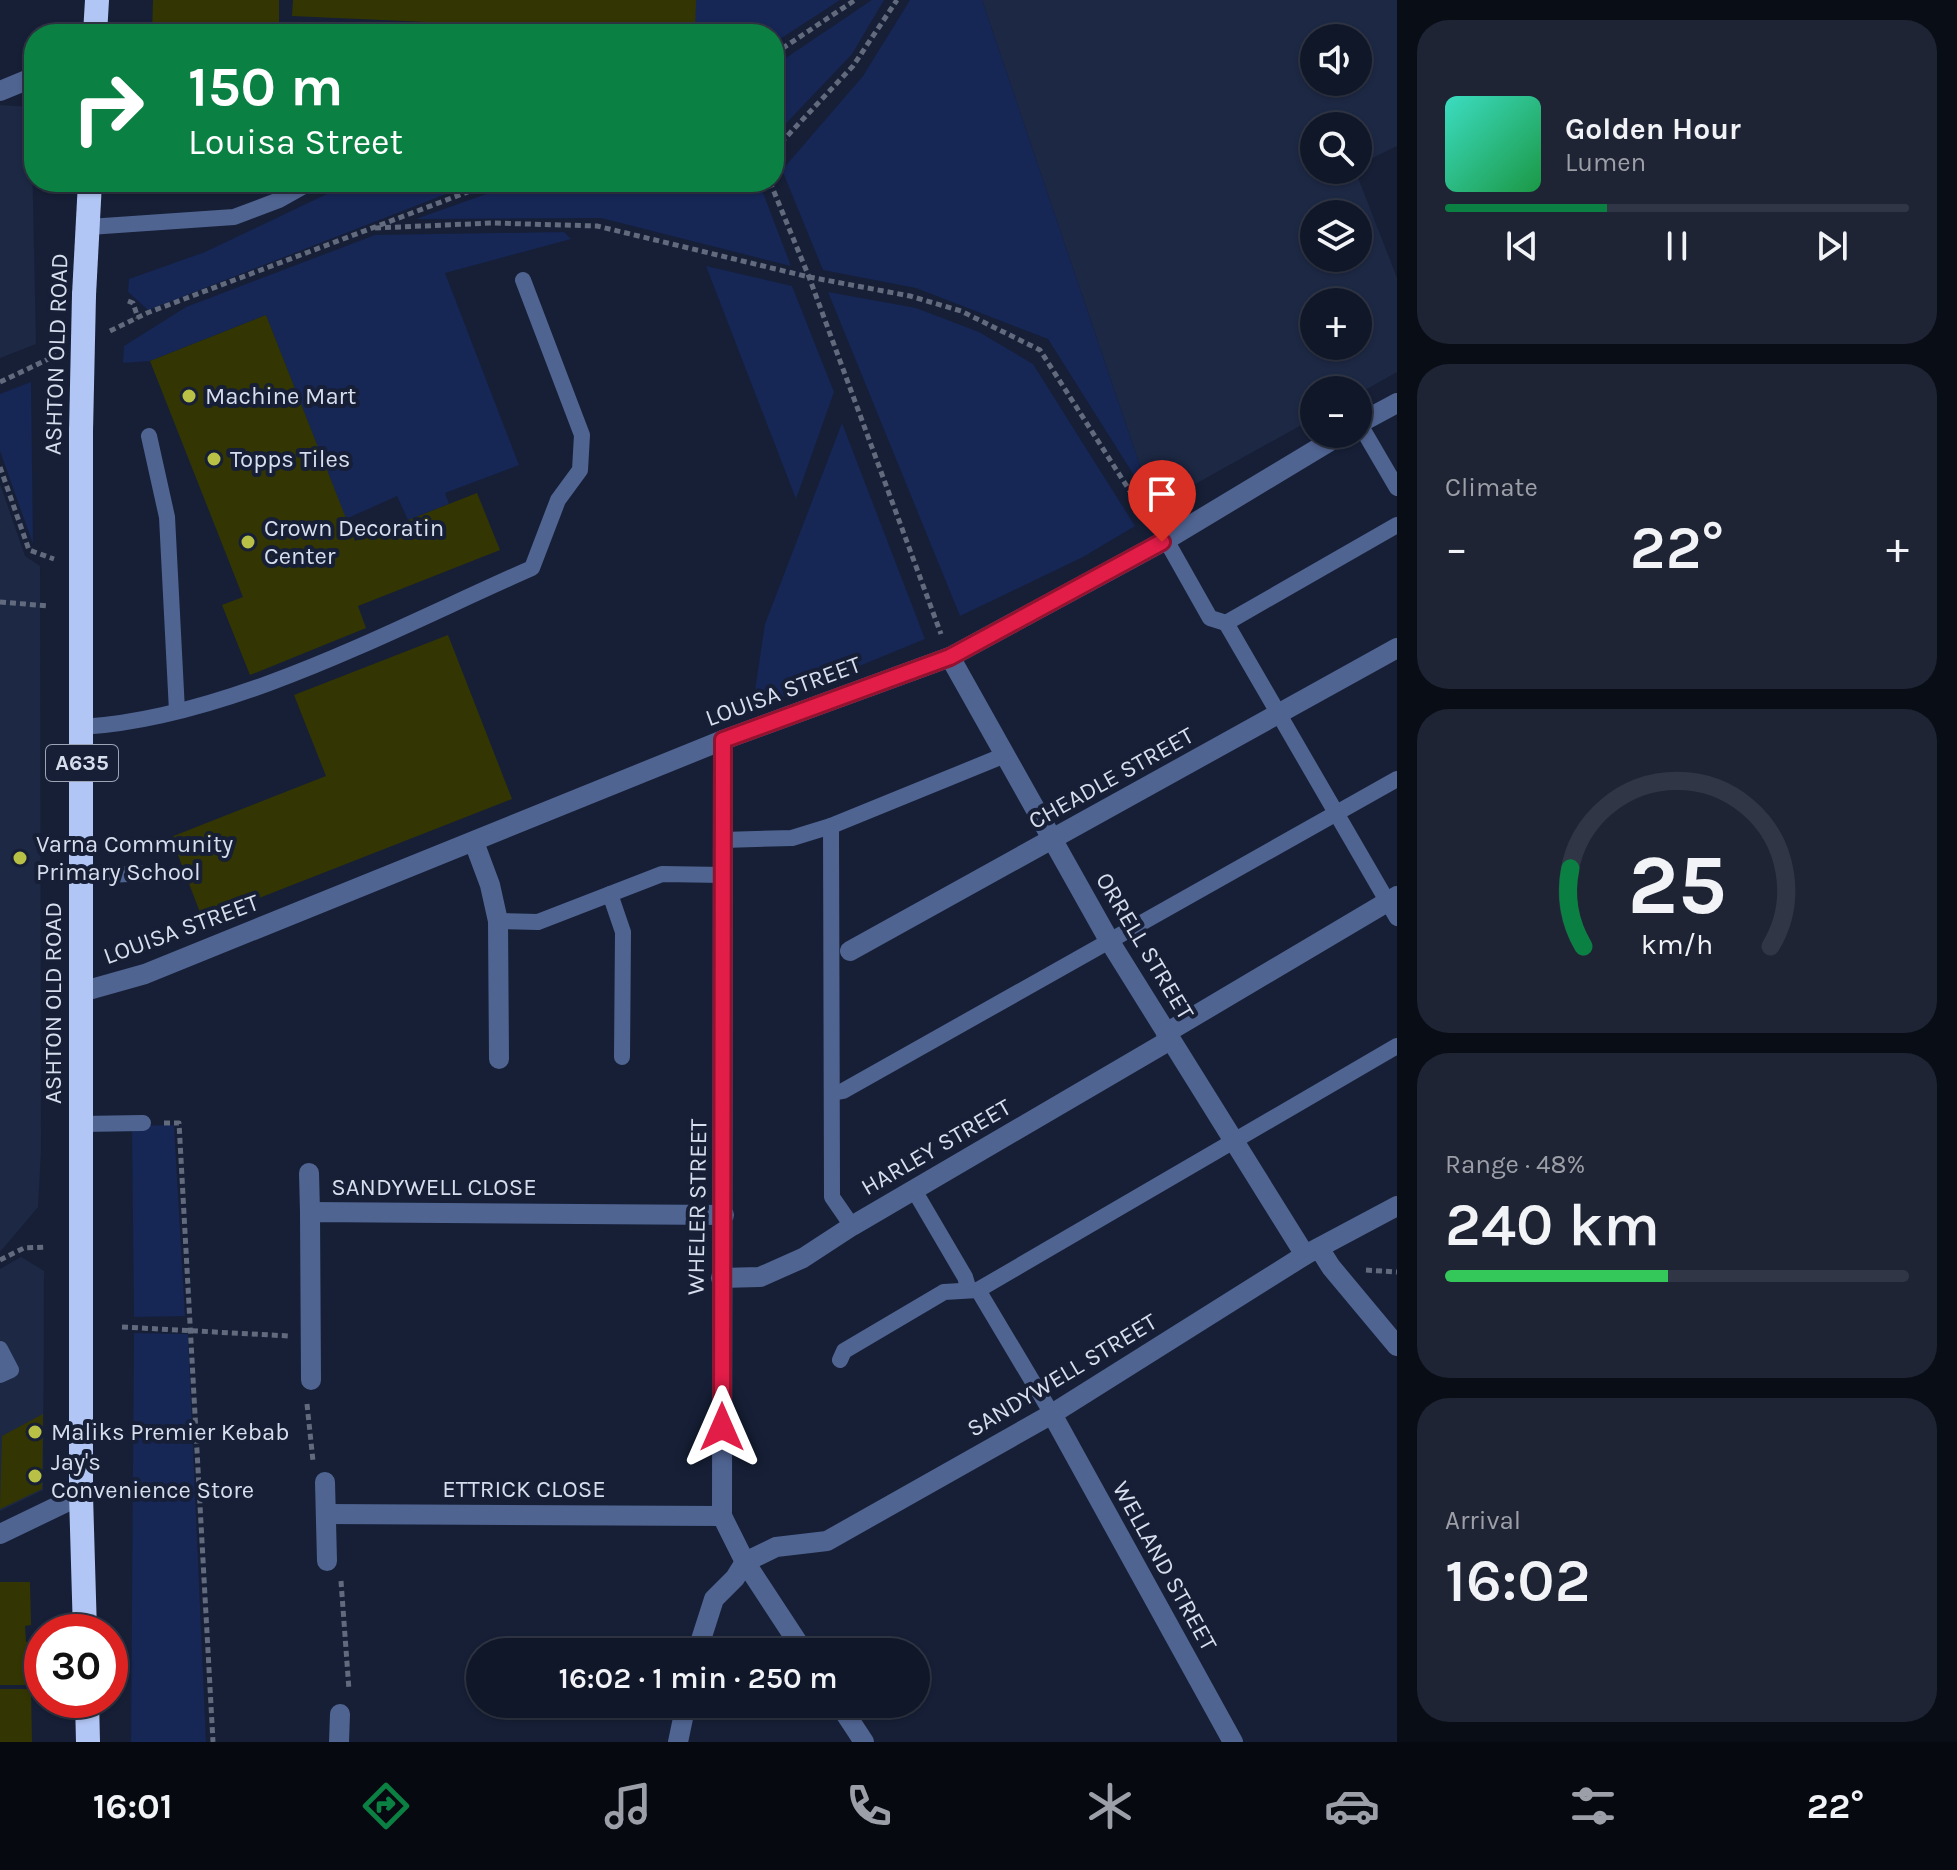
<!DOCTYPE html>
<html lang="en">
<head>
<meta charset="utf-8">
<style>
	:root { --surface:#101728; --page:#1e2434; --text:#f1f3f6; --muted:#9c9fa8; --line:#303645; --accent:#0b8043 }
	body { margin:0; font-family:Karla,sans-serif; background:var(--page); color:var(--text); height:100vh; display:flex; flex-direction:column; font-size:30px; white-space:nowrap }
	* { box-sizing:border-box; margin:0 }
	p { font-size:26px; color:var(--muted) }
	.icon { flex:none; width:44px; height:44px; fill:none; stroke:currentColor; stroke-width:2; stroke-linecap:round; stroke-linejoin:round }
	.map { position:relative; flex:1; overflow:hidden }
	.panel { display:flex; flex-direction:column; gap:20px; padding:20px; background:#090d16; width:560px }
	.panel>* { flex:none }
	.banner { position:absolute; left:24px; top:24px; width:760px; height:168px; border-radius:32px; box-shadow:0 2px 6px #0004,0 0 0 2px var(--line); background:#0b8043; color:#fff; overflow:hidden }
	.tools { position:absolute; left:1300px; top:24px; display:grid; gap:16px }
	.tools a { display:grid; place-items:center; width:72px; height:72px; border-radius:50%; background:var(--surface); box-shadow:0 2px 6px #0004,0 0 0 2px var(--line); font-size:40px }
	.speed { position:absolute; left:24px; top:1614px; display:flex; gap:16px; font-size:40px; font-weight:700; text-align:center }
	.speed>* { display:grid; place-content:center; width:104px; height:104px; border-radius:50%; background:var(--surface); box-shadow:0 2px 6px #0004,0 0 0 2px var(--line); line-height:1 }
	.speed .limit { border:12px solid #d22; background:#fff; color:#111 }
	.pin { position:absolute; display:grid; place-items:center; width:68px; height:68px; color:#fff; margin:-82px -34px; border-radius:50% 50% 50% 0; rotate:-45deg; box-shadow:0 0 8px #0007 }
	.pin .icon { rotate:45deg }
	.me { position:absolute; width:88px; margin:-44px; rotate:0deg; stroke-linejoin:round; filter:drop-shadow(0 0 6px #0008) }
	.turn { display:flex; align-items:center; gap:28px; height:168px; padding:0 32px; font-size:36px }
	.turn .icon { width:104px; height:104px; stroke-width:2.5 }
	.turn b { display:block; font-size:56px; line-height:68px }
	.big { font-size:60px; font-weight:600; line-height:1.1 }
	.panel .widget { flex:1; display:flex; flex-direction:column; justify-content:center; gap:12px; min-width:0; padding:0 28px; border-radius:32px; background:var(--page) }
	.panel .dial { align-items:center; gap:0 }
	.dial svg { height:208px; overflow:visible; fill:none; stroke:var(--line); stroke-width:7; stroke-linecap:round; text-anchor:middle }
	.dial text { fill:var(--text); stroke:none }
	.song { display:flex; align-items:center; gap:24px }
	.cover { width:96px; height:96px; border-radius:12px; background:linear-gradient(135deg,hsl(170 70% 55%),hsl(140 70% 35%)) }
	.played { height:8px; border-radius:4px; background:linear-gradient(90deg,var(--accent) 35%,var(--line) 35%) }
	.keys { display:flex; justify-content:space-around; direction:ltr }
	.heat { display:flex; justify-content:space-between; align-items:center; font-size:44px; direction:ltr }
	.charge { height:12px; border-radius:6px; background:linear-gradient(90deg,#34c759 48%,var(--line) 0) }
	.trip { position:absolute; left:466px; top:1638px; width:464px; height:80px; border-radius:40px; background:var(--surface); box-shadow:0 2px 6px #0004,0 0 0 2px var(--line); font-weight:600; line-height:80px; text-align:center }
	.tabs { display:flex; height:128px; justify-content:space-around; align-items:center; background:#060910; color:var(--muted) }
	.tabs .icon { width:56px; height:56px }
	.tabs .selected { color:var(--accent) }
	.tabs b { font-size:36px; color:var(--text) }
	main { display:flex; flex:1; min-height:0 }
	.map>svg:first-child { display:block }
	.built { fill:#1d2844; fill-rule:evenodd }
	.green { fill:#162655 }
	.building { fill:#333602 }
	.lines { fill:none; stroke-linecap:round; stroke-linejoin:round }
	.path { stroke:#626a7e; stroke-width:5; stroke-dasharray:6 4; stroke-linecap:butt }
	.lane { stroke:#506492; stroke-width:16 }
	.street { stroke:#506492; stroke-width:20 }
	.highway { stroke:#b2c6f5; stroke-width:24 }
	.highway-bridge { stroke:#b2c6f5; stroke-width:24 }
	.route-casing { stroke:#92132f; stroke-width:20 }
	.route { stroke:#e11d48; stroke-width:14 }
	.poi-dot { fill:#b9c046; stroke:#161f36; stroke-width:3 }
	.labels { text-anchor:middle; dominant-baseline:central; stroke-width:8; stroke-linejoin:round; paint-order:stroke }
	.shield { fill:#161f36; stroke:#9ca4b6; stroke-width:2 }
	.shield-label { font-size:22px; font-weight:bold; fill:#d6dded }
	.street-label { font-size:24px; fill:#d6dded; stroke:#161f36 }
	.poi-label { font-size:24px; fill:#d6dded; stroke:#161f36; text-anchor:start }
</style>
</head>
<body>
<main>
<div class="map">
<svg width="1397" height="1742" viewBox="0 0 1397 1742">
	<rect width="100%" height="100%" fill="#161f36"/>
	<!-- built -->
	<g class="built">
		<path d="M982,0H1397V146L1358,165V126H1314V170H1355L1397,278V372L1358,394V390H1314V418L1154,507ZM1314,38H1358V82H1314ZM1314,214H1358V258H1314ZM1314,302H1358V346H1314Z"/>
		<path d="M0,105L31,107L36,344L0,358Z"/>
		<path d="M0,484L25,556L40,566L41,1150L38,1207L0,1252Z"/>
		<path d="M21,1257L44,1271L43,1490L0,1511V1269Z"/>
	</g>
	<!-- green -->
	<g class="green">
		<path d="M695,0H840L774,43V34H693Z"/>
		<path d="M872,0H884L852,54L774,136V66Z"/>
		<path d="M910,0H982L1154,507L1048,339L916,288L823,270L782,170L863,76Z"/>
		<path d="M352,182H477L148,310L128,292L129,279L205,252Z"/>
		<path d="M520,182H759L791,266L601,218L416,219Z"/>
		<path d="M564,232L571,239L445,273L519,465L445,493L449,504L408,520L397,496L346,519L266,315L150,361L123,363L124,346L186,307L375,235Z"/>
		<path d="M706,266L792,286L834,392L796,499Z"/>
		<path d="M828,292L916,308L979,332L1033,364L1135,526L1083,557L960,616Z"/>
		<path d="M31,382V383L33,544L0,451V394Z"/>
		<path d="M842,423L925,639L752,710L765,624Z"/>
		<path d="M174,1125L185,1316L134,1317L132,1126Z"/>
		<path d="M134,1333L188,1334L206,1742H131Z"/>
	</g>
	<!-- building -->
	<g class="building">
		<path d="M153,0H279V22L323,23V34H152Z"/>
		<path d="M293,0H696L695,34L292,16Z"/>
		<path d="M266,315L355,541L477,493L500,550L358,606L366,628L250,675L222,605L243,597L150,361Z"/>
		<path d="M448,635L512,799L203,920L171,837L326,776L294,695Z"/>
		<path d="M43,1414L42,1489L0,1509L2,1436Z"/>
		<path d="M0,1582H30L31,1625L25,1626L26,1642H31V1685H0Z"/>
		<path d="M0,1689H31L32,1742H0Z"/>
	</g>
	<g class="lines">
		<!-- path -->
		<g class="path">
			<path d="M774,54L855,0"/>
			<path d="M774,150L853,66L897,0"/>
			<path d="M770,182L809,277L941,634"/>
			<path d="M375,228L493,223L597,226L809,277L910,296L961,311L1040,350L1149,521"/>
			<path d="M128,301L133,303L138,318"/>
			<path d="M110,331L147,313L494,182"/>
			<path d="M0,382L57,355"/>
			<path d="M0,467L29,550L54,559"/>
			<path d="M0,602L49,606"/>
			<path d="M164,1123H179L213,1742"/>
			<path d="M0,1260L24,1248L47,1247"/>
			<path d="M1366,1270L1397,1272"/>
			<path d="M122,1327L289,1336"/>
			<path d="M307,1404L313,1461"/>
			<path d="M341,1581L349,1690"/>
		</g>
		<!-- lane -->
		<g class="lane">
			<path d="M89,227L234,217L279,200L311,182"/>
			<path d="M1359,423L1397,488"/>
			<path d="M149,436L167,517L177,711"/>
			<path d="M1397,525L1226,623L1397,918"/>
			<path d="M1166,540L1210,618L1226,623"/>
			<path d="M82,727C231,718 395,628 532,568L558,500L580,470L582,435L523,280"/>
			<path d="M723,840L792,838L831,826"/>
			<path d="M81,876L154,873"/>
			<path d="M610,894L623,932L622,1057"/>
			<path d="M498,921L538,922L662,874L723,875"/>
			<path d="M832,1093L843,1091L1397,779"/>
			<path d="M81,1124L143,1123"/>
			<path d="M914,1190L965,1277L969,1290"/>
			<path d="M852,1226L832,1197L831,826L1005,755"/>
			<path d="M978,1290L1052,1414"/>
			<path d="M0,1349L11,1370L0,1375"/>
			<path d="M840,1360L844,1351L944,1292L978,1290L1397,1046"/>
		</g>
		<!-- street -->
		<g class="street">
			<path d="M0,91L34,77"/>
			<path d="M1358,424L1397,403"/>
			<path d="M950,657L1110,942L1305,1255"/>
			<path d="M723,740L722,1516L745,1562L804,1652"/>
			<path d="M474,842L490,885L498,921L499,1059"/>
			<path d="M850,951L1397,648"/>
			<path d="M81,992L145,974L723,740L950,657L1166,540L1342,434"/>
			<path d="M1166,1033L1397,896"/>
			<path d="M309,1173L310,1212"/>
			<path d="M1319,1248L1331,1267L1397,1346"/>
			<path d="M721,1278L760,1277L803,1258L852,1226L1170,1040"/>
			<path d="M311,1380L310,1212L724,1215"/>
			<path d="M1052,1414L1233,1742"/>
			<path d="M325,1482L327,1561"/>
			<path d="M326,1514L722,1516"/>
			<path d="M0,1534L81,1495"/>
			<path d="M697,1652L714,1599L735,1578L745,1562L776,1547L827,1541L1052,1414L1305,1255L1397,1206"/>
			<path d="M839,1704L864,1742"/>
			<path d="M339,1742L340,1714"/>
			<path d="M678,1742L686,1704"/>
		</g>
		<!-- highway -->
		<g class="highway">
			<path d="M95,34L97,0"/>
			<path d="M84,295L90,182"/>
			<path d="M81,431V1495L85,1632"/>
			<path d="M87,1700L88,1742"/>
		</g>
		<!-- highway-bridge -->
		<path class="highway-bridge" d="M81,431L84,295"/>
	</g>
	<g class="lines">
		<!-- route casing -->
		<g class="route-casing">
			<path id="route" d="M722,1427L723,740L950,657L1162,542"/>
		</g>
		<!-- route -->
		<use href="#route" class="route"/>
	</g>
	<!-- markers -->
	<g class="poi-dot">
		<circle cx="189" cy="396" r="8"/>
		<circle cx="214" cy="459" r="8"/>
		<circle cx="248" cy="542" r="8"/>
		<circle cx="20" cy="858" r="8"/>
		<circle cx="35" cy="1432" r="8"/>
		<circle cx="35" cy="1476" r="8"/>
	</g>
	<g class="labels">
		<!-- shield labels -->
		<rect class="shield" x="46" y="745" width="72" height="36" rx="6"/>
		<g class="shield-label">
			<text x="82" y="763">A635</text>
		</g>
		<!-- street labels -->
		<g class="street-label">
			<text transform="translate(56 354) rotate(-88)">ASHTON OLD ROAD</text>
			<text transform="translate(783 691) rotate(-20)">LOUISA STREET</text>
			<text transform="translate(1111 778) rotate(-29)">CHEADLE STREET</text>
			<text transform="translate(181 929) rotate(-20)">LOUISA STREET</text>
			<text transform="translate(1145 946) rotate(59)">ORRELL STREET</text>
			<text transform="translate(53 1003) rotate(-90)">ASHTON OLD ROAD</text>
			<text transform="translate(936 1147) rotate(-30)">HARLEY STREET</text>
			<text x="434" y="1187">SANDYWELL CLOSE</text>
			<text transform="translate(697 1207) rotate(-89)">WHELER STREET</text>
			<text transform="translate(1062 1375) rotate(-31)">SANDYWELL STREET</text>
			<text x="524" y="1489">ETTRICK CLOSE</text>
			<text transform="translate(1165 1566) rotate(61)">WELLAND STREET</text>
		</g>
		<!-- poi labels -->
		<g class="poi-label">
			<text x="205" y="396">Machine Mart</text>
			<text x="230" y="459">Topps Tiles</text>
			<text x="264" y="528">Crown Decoratin<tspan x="264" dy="28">Center</tspan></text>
			<text x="36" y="844">Varna Community<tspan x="36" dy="28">Primary School</tspan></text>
			<text x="51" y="1432">Maliks Premier Kebab</text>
			<text x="51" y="1462">Jay's<tspan x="51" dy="28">Convenience Store</tspan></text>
		</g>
	</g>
</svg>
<div class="tools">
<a><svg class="icon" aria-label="sound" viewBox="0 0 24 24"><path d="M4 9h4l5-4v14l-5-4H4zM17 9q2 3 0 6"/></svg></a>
<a><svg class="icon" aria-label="search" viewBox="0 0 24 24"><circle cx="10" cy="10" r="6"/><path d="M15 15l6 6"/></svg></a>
<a><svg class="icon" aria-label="layers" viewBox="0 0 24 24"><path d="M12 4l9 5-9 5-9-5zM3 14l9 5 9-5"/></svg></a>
<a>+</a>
<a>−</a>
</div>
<div class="speed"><div class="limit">30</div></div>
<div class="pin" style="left:1162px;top:542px;background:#d93025"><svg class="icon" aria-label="arrive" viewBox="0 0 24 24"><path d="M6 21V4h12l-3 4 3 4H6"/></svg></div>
<svg class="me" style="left:722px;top:1427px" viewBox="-20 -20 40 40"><path d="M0-17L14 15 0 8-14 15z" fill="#e11d48" stroke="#fff" stroke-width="4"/></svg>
<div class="trip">16:02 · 1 min · 250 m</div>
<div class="banner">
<div class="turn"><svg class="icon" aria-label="right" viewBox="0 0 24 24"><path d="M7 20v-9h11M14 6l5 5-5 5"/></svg><div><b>150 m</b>Louisa Street</div></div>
</div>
</div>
<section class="panel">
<div class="widget">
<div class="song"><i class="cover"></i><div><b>Golden Hour</b><p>Lumen</p></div></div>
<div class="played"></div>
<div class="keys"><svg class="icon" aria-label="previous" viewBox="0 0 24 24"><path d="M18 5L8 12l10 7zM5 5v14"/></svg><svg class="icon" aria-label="pause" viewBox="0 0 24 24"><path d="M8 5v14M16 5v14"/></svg><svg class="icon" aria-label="next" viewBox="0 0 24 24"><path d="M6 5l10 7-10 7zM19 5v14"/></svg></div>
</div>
<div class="widget"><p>Climate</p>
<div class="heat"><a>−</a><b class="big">22°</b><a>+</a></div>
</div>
<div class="widget dial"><svg viewBox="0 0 100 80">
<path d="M14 69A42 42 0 1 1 86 69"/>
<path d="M14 69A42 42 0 0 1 9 39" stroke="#0b8043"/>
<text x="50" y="56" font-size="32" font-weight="700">25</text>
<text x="50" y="72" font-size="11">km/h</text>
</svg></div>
<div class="widget"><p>Range · 48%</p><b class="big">240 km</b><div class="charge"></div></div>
<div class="widget"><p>Arrival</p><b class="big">16:02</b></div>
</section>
</main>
<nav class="tabs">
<b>16:01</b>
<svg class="icon selected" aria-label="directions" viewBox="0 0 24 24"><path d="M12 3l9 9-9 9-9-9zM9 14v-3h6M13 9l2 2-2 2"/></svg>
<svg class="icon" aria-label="music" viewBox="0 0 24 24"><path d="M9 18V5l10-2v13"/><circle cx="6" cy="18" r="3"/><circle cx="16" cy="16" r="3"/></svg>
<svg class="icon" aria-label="phone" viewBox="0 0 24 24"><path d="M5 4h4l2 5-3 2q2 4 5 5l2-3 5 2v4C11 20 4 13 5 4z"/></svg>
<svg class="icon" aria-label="climate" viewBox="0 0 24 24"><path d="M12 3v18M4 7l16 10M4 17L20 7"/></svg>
<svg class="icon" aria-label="car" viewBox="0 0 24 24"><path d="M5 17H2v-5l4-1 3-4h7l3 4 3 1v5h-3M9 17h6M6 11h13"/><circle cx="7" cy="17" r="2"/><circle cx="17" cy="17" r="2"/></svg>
<svg class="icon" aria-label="filters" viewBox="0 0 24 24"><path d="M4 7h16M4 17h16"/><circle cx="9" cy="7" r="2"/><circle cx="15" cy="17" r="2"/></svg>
<b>22°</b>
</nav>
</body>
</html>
